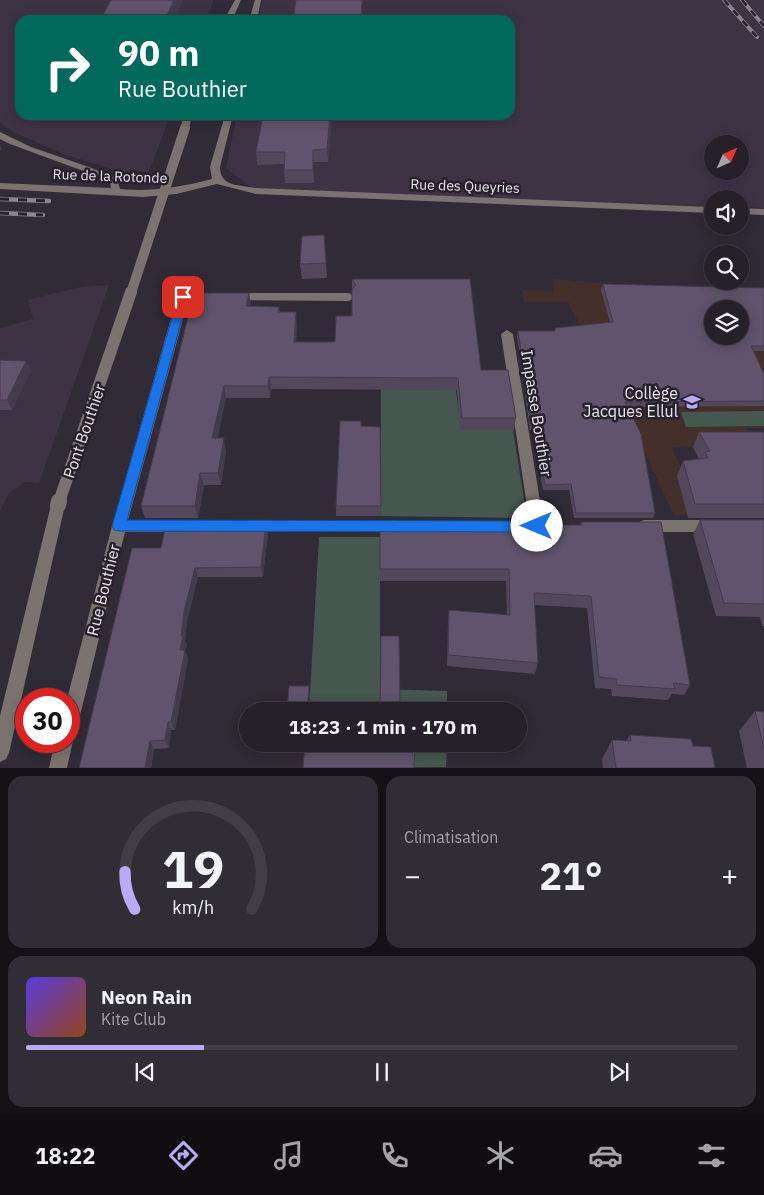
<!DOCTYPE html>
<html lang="fr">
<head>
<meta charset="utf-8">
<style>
	:root { --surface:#252029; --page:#312d35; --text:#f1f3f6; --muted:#a3a3a8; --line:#423e46; --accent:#b9abf7 }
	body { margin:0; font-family:"IBM Plex Sans",sans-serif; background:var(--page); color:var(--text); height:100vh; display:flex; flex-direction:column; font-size:19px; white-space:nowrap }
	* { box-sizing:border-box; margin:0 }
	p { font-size:16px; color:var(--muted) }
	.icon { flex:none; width:28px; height:28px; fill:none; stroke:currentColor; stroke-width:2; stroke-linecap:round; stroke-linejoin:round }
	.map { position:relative; height:768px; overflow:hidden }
	.details { display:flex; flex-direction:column; gap:8px; padding:8px; background:#141217; flex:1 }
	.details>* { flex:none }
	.hud { position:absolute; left:15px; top:15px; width:500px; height:105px; border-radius:15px; box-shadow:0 2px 12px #0003,0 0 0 1px var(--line); background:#00695c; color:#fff; overflow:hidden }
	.needle { width:32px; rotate:45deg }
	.buttons { position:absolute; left:704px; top:135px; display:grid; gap:10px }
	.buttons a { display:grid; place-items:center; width:45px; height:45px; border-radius:50%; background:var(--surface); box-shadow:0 2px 12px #0003,0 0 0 1px var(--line); font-size:25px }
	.speed { position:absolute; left:15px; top:688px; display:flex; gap:10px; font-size:25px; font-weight:700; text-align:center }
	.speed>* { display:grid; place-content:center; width:65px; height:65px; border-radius:50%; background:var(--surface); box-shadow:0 2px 12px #0003,0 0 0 1px var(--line); line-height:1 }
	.speed .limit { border:8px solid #d22; background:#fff; color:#111 }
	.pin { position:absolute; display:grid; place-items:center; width:42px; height:42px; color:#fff; margin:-21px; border-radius:10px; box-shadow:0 2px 8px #0006 }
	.me { position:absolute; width:55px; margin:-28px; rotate:270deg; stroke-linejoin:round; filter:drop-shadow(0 0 4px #0008) }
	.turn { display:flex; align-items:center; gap:18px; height:105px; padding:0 20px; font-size:22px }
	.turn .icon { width:65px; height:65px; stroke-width:2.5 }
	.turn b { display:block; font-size:35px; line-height:42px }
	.big { font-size:38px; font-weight:700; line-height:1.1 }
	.details .card { flex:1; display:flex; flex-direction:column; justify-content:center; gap:8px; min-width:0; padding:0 18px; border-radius:15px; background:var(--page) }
	.details .dial { align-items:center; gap:0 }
	.dial svg { height:130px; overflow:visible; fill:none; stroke:var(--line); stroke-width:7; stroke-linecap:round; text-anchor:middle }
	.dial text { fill:var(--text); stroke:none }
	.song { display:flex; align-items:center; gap:15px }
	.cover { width:60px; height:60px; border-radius:8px; background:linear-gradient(135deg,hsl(250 70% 55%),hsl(20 70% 35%)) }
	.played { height:5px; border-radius:2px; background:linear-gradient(90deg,var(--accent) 25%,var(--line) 25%) }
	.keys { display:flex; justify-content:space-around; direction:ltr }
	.heat { display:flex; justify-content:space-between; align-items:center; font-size:28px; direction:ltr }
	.details .tiles { flex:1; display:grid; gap:8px; grid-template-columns:1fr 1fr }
	.card:last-child { grid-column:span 2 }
	.trip { position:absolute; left:239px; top:702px; width:288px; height:50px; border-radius:25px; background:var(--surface); box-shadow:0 2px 12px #0003,0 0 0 1px var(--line); font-weight:700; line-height:50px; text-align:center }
	.tab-bar { display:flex; height:80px; justify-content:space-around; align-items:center; background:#0f0d10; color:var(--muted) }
	.tab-bar .icon { width:35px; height:35px }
	.tab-bar .on { color:var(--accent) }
	.tab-bar b { font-size:22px; color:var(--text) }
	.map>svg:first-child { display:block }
	.built { fill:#3d3345; fill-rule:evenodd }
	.education { fill:#43302a; fill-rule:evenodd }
	.green { fill:#45574f }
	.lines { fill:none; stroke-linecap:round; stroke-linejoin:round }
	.minor { fill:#7b7370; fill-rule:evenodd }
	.rail-far1-casing { stroke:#8a858f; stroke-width:4 }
	.rail-casing { stroke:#8a858f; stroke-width:4.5 }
	.rail-far1 { stroke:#27212d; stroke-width:2.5; stroke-dasharray:7; stroke-linecap:butt }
	.rail { stroke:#27212d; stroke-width:3; stroke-dasharray:9; stroke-linecap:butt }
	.minor-bridge-far3 { stroke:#7b7370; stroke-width:8 }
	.minor-bridge-far2 { stroke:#7b7370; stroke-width:10 }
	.minor-bridge-far1 { stroke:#7b7370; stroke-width:12 }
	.minor-bridge { stroke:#7b7370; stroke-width:16 }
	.wall { fill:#53475c }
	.shaded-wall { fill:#433a4b }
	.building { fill:#60536b; stroke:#433a4b; fill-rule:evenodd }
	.route { fill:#1a73e8; stroke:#114b97 }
	.labels { text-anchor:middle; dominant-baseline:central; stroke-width:5; stroke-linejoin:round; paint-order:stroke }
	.far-street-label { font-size:14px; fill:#e9e5ed; stroke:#27212d }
	.poi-label { font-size:16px; fill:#e9e5ed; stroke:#27212d; text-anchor:end }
	.street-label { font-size:16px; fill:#e9e5ed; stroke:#27212d }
</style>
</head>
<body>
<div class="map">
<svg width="764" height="768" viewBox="0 0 764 768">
	<rect width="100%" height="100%" fill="#312b37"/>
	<!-- built -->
	<g class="built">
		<path d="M0,0H214L206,20H20V115H170L149,172L131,170L128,173L119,171L66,155L16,133L0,123Z"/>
		<path d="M263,0H764V208L740,207V199H712V206L256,191L226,168L237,115H510V20H258ZM712,144H740V171H712Z"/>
		<path d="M109,285L39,483L25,482L9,493L0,511V328L33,319L28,300L81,287Z"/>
	</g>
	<!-- education -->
	<path class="education" d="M554,279L672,290H764V428H746L756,446L671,447L703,514L674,515L630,421L568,302H524L522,290L553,291ZM712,309H740V336H712Z"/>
	<!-- green -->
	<g class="green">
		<path d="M381,389L456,390L461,430H513L527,518L381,516Z"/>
		<path d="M764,411V426L686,427L681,412Z"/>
		<path d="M319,537H380V689L447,691V711H309Z"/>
		<path d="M307,744H447L446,767L306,768Z"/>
	</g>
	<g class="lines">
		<!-- minor -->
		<g class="minor">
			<path d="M235,0H241L232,20H224Z"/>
			<path d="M255,0H261L257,20H249Z"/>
			<path d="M225,115H233L220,167C220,187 240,185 256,188L712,207V213L256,194L217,184L176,194L143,197L0,189V183L111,188L110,182L97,176L10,144L0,139V132L31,147L89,167L117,179L120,189C153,192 181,187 212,179L210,167Z"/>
			<path d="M740,208L764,209V215L740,214Z"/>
			<path d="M183,293H209L215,297L209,301H188L128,520H182L187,522L189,526L187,530L182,532H125L78,724L75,730L69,733V699H67L112,526L177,297Z"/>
			<path d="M234,293H349L355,297L349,301L230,300L228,297L230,294Z"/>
			<path d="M507,330L513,334L544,526L542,530L537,532L532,530L530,526L501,334Z"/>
			<path d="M58,499L63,501L65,505L9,753L6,759L0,762V716L51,505L53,501Z"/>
			<path d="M249,520H397L402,522L404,526L402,530L397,532H249L244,530L242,526L244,522Z"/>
			<path d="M644,520H712L717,522L719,526L717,530L712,532H644L639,530L637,526L639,522Z"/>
			<path d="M69,734L73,741L67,768H49L55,741H69Z"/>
		</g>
		<!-- rail-far1 casing -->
		<g class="rail-far1-casing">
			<g id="rail-far1">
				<path d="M724,0L757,37"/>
				<path d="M742,0L764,26"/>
			</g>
		</g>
		<!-- rail casing -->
		<g class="rail-casing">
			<g id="rail">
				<path d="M0,199L49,201"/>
				<path d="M0,213L43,215"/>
			</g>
		</g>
		<!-- rail-far1 -->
		<use href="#rail-far1" class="rail-far1"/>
		<!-- rail -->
		<use href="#rail" class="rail"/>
		<!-- minor-bridge-far3 -->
		<path class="minor-bridge-far3" d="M184,129L189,115"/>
		<!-- minor-bridge-far2 -->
		<path class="minor-bridge-far2" d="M131,293L185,128"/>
		<!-- minor-bridge-far1 -->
		<path class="minor-bridge-far1" d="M59,502L131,292"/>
		<!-- minor-bridge -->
		<path class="minor-bridge" d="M58,505L59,501"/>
	</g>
	<!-- wall -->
	<g class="wall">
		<path d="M332,115L328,162H314V183H285L284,170V164L257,165L256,152Z"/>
		<path d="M324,235L327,278L302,279L300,264Z"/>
		<path d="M352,279L481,370L516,418L514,430H460L457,390L271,389L270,398H226L217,438L226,451L221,485H204L198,518H145L141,506L249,293L251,306L279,307L280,312L297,325L296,342H335L352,316Z"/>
		<path d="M603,284L764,288V351H753L764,374V406L627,407L655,513L653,518H574L569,490H543L533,430H530L517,336L518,331H554L555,328L610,322L601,290Z"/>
		<path d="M0,360L26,361L31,371L12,410H0Z"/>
		<path d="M361,426L380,427L381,516H336V506Z"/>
		<path d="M699,432L764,433V518H688L677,476L683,461L699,459L693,447Z"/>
		<path d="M700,520H764V626H762L760,617L716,616L693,534Z"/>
		<path d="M581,522L690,685L684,695L672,694L668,700L612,696L611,689L595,688L587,608L534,605L538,663L535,674L447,666L448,622L449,610L507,615L506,581H380V525H580Z"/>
		<path d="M266,524L268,534L263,577H198L187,621L185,641L187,645L185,651L188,659L175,730H171L169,748L154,749L151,768H79L161,548Z"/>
		<path d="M755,711L764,712V768H747L739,731Z"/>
		<path d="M630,735L693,746L715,768H603L602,759L612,740L626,741Z"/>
		<path d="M287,744H415L304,747H287Z"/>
	</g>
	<!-- shaded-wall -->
	<g class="shaded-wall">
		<path d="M174,0H183L174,20H165Z"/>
		<path d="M362,0H363L362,20H361Z"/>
		<path d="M330,115H332L328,162L327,149Z"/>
		<path d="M0,144L2,149L0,151Z"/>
		<path d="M313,150L314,162V183L313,170Z"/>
		<path d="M249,293L251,305L248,319L246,306Z"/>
		<path d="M296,312L297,325L295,354L294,342Z"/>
		<path d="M26,361L31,371L12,410L7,400Z"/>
		<path d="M269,377L271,389L270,398L268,386Z"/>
		<path d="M224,386L226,398L215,451L212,438Z"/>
		<path d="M224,438L226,451L221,485L218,473Z"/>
		<path d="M200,473L204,485L198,518L195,506Z"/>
		<path d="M266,524L268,534L263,577L261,567Z"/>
		<path d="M195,568L198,577L187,621L185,641L187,645L185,651L188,659L175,730L171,722L184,611Z"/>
		<path d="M309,686L310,697L309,711L308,701Z"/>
		<path d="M168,722L171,730L169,748L165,740Z"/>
		<path d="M150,741L154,749L151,768H145Z"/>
	</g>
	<!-- building -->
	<g class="building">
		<path d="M111,0H174L165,20H100Z"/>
		<path d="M296,0H362L361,20H293Z"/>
		<path d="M263,115H330L327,149L313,150V170H284L285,152H256Z"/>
		<path d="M324,235L326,263L300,264L302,236Z"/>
		<path d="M352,279H470L481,370H508L516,418H462L458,378L269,377L268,386H224L212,438H224L218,473H200L195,506H141L194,293H249L246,306L279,307L278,312H296L294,342H335L336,316H352V289L356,285Z"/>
		<path d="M603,284L764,288V346H751L764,374V401L625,402L641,434L655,513H576L571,484L545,485L535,425H532L518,331H555V328L613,322ZM712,309H740V336H712Z"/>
		<path d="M0,360L26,361L7,400H0Z"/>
		<path d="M340,421H361V426L380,427L381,506H336Z"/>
		<path d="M699,432H763L764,433V504H695L683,461L708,458L705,452L710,451Z"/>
		<path d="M700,520H764V604L724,603Z"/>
		<path d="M581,522H661L690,685L673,683L675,689L617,685L616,679L599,677L591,596L534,593L538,663L448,655L449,610L510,615L509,569H380V525H582Z"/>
		<path d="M166,524H266L261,567L195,568L184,611L181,636H183L180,650H185L171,722H168L165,740L150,741L145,768H79L132,548H161Z"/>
		<path d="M381,636H399L400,708L416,710V711H287L289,686H309L308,701L380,706Z"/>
		<path d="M755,711L764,712V749Z"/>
		<path d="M630,735L691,739L693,746L711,747L715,768H616L612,740L631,741Z"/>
		<path d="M305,744H415L414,768H303Z"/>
	</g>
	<!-- route -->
	<path class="route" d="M183,294L188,297L127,520L537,521L542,522L544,526L542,530L537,532L119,531L114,530L112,526L178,297Z"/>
	<!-- icons -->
	<defs>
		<g id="school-bare" transform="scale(1.35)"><path d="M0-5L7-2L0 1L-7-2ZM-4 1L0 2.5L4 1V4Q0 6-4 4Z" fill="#b9abf7" stroke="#27212d" stroke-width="2.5" paint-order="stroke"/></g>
	</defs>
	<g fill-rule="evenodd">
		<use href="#school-bare" x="692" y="402"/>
	</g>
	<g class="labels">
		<!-- far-street labels -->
		<g class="far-street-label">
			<text transform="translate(110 176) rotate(2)">Rue de la Rotonde</text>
			<text transform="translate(465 186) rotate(2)">Rue des Queyries</text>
		</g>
		<!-- poi labels -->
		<g class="poi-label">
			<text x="678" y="393">Collège<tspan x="678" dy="18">Jacques Ellul</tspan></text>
		</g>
		<!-- street labels -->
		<g class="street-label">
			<text transform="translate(537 413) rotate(81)">Impasse Bouthier</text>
			<text transform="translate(84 431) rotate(-71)">Pont Bouthier</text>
			<text transform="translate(103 590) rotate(-76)">Rue Bouthier</text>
		</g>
	</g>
</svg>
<div class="buttons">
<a><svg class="needle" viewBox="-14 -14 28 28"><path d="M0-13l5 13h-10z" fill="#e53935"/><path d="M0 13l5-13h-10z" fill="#a3a3a8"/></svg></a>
<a><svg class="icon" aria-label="sound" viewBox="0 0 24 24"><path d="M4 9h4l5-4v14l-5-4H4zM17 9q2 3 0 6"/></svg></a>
<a><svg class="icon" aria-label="search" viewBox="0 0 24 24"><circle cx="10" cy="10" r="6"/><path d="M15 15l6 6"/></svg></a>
<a><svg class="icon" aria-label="layers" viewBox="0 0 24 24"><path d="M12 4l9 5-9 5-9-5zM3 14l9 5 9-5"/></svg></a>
</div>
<div class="speed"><div class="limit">30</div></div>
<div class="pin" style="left:183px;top:297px;background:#d93025"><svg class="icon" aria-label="arrive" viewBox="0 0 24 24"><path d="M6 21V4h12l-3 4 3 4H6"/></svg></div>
<svg class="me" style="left:537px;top:526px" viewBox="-20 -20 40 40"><circle r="19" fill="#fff"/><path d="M0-13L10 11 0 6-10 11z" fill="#1a73e8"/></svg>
<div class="trip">18:23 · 1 min · 170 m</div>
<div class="hud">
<div class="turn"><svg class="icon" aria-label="right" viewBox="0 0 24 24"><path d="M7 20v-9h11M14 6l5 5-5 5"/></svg><div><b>90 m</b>Rue Bouthier</div></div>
</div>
</div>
<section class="details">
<div class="tiles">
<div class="card dial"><svg viewBox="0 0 100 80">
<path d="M14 69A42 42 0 1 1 86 69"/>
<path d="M14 69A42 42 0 0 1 8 46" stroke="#b9abf7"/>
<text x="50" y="56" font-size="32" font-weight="700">19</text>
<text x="50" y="72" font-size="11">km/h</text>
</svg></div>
<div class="card"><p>Climatisation</p>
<div class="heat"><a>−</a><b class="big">21°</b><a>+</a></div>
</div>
<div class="card">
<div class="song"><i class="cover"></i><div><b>Neon Rain</b><p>Kite Club</p></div></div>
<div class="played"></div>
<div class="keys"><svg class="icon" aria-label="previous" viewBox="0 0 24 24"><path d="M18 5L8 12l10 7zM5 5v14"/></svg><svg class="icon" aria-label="pause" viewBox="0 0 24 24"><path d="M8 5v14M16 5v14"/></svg><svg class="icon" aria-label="next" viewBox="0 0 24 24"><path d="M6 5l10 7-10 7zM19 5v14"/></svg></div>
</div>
</div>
</section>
<nav class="tab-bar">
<b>18:22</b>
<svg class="icon on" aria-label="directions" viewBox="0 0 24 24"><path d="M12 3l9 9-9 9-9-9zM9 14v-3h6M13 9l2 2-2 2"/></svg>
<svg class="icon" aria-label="music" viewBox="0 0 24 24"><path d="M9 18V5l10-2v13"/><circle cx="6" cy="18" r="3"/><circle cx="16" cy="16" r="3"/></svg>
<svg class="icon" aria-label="phone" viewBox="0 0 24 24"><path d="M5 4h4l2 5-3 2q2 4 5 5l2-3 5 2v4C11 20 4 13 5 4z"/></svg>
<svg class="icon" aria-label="climate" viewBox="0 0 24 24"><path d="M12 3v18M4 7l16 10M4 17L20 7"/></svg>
<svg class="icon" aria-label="car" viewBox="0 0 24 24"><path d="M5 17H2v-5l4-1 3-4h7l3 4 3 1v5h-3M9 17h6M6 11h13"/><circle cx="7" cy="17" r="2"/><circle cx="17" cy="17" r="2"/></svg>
<svg class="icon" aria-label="filters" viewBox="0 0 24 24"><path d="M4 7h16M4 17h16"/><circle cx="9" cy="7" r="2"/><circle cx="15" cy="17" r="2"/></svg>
</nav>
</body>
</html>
